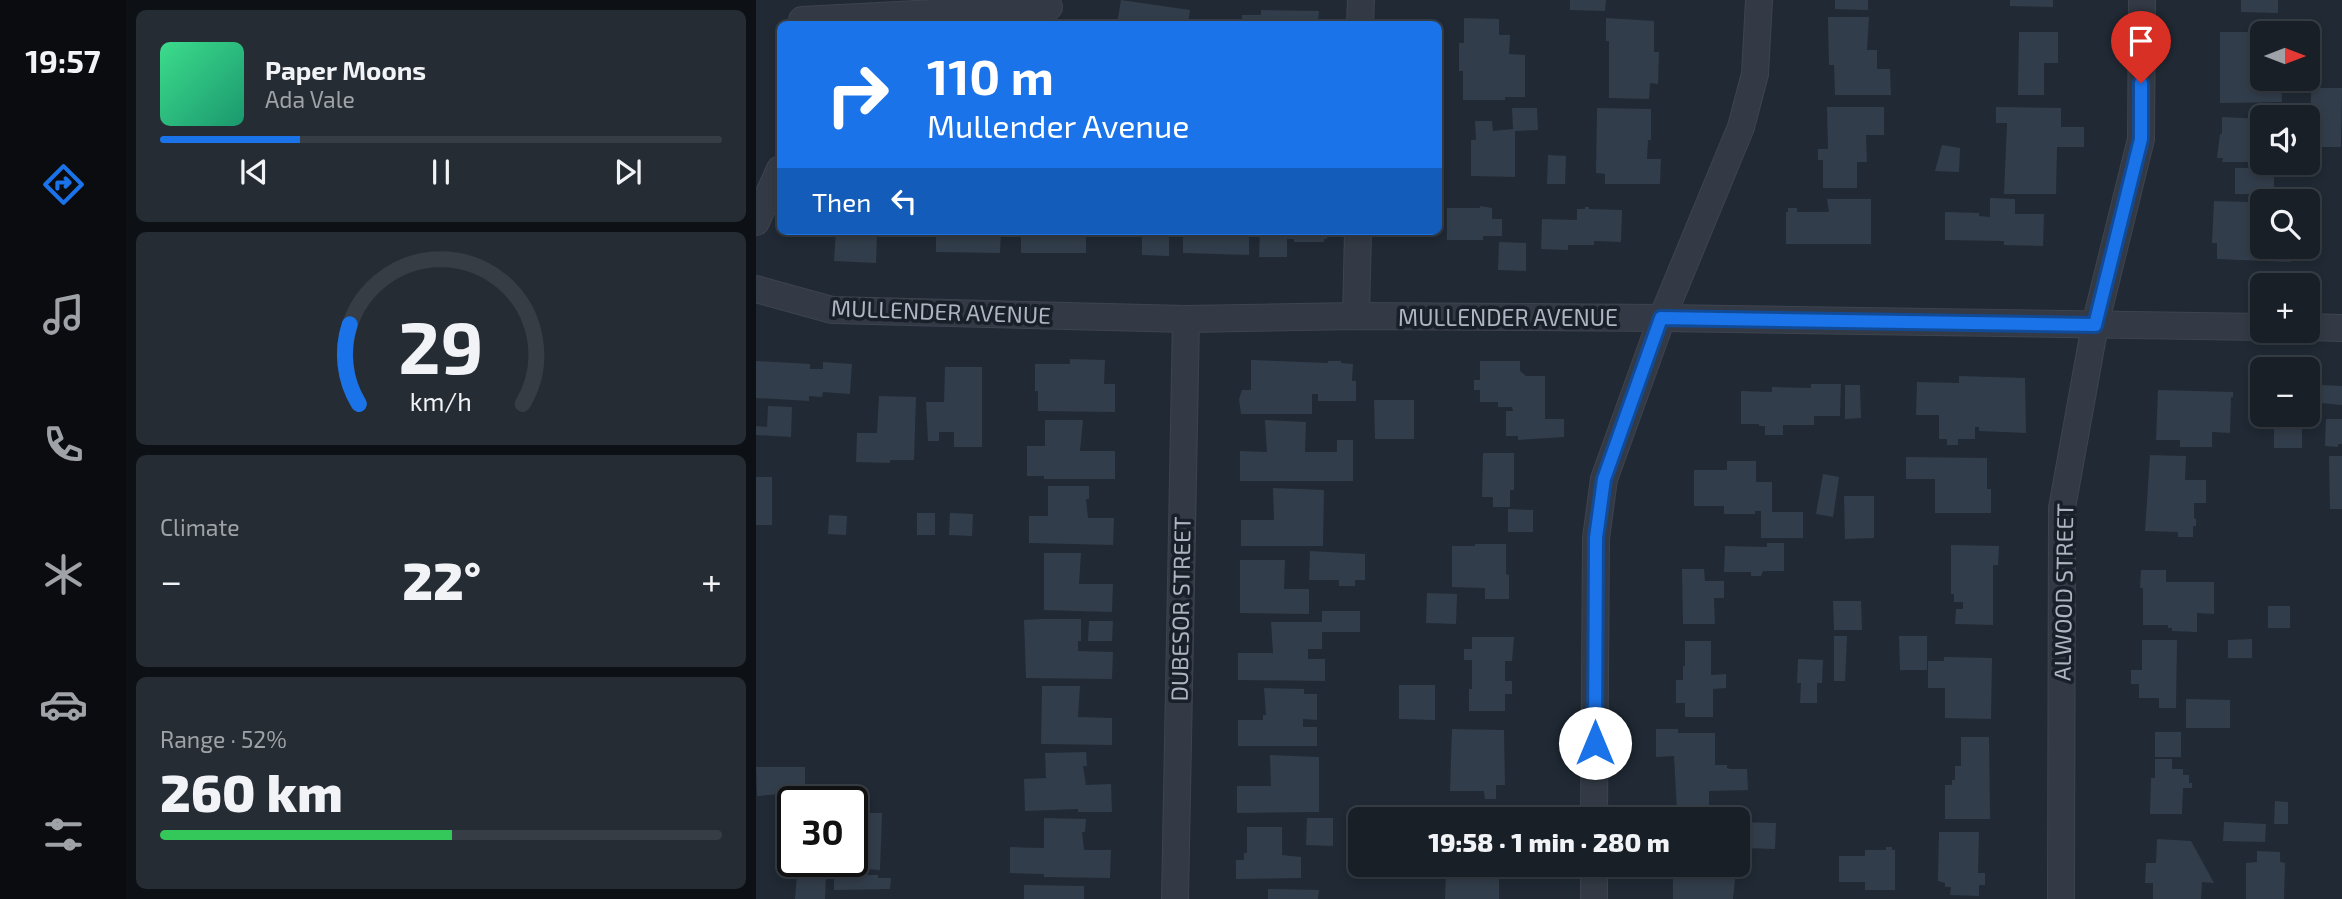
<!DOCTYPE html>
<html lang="en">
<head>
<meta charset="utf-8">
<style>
	:root { --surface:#181f27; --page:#252c33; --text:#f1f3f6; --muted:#9fa2a7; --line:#363d44; --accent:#1a73e8 }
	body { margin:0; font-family:"Exo 2",sans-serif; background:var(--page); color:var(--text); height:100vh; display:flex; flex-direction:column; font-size:26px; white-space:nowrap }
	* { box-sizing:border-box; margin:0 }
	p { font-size:23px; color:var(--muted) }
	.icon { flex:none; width:38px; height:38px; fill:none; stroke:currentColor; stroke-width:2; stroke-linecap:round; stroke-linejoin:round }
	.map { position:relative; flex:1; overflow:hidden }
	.side { display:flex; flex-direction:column; gap:10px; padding:10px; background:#0d1115; width:630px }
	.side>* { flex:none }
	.hud { position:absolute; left:21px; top:21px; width:665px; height:214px; border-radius:10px; box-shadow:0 4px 10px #0003,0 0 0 2px var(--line); background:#1a73e8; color:#fff; overflow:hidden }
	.needle { width:46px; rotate:90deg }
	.tools { position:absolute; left:1494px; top:21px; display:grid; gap:14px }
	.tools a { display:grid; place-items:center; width:70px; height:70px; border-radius:10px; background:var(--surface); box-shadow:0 4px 10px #0003,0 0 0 2px var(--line); font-size:35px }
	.speed { position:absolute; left:21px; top:786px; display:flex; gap:14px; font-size:35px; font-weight:700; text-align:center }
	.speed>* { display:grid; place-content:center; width:91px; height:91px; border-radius:50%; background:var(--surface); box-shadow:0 4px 10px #0003,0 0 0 2px var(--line); line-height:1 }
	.speed .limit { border:4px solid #111; border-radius:10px; background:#fff; color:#111 }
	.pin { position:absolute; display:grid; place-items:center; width:60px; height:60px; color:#fff; margin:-72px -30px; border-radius:50% 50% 50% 0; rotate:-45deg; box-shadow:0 0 7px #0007 }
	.pin .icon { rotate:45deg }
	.me { position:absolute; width:77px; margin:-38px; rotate:0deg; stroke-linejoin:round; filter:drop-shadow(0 0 5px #0008) }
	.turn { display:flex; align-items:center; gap:24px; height:147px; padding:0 35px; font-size:32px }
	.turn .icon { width:91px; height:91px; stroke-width:2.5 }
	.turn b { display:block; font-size:49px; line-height:60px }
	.then { display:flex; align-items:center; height:66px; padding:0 35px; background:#0003; gap:14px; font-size:26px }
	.big { font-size:52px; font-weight:800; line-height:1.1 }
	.side .tile { flex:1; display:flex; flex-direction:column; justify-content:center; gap:10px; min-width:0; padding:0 24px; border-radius:10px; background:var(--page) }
	.side .dial { align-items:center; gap:0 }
	.dial svg { height:182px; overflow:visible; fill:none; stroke:var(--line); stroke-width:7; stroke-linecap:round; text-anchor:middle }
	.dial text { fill:var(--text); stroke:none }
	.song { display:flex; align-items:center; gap:21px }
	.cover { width:84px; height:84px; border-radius:10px; background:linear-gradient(135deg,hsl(150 70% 55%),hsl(160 70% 35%)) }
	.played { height:7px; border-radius:4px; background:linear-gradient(90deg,var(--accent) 25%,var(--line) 25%) }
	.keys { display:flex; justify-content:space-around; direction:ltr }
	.heat { display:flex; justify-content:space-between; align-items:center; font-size:38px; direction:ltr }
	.charge { height:10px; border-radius:5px; background:linear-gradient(90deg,#34c759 52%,var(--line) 0) }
	.trip { position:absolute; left:592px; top:807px; width:402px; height:70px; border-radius:10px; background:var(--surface); box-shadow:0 4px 10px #0003,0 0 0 2px var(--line); font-weight:800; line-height:70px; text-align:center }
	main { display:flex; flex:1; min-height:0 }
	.dock { display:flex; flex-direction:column; width:126px; justify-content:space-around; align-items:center; background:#0a0c10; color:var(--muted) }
	.dock .icon { width:49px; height:49px }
	.dock .active { color:var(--accent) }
	.dock b { font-size:32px; color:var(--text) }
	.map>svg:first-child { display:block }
	.building { fill:#323d4b }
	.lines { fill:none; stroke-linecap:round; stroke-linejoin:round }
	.minor-casing { stroke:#3d444f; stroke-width:28 }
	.minor { stroke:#333a45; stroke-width:26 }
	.route-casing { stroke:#114b97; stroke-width:18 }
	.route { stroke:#1a73e8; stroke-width:12 }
	.labels { text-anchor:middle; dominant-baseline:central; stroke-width:7; stroke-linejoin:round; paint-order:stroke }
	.street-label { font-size:23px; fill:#adb5c2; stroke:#192029 }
</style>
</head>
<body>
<main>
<nav class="dock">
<b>19:57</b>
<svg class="icon active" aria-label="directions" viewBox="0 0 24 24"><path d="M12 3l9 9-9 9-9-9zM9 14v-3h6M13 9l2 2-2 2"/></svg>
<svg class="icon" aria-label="music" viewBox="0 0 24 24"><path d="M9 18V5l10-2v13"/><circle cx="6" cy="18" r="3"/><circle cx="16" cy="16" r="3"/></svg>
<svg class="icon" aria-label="phone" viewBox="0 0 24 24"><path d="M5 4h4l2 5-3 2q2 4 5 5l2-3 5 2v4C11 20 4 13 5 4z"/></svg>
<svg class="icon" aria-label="climate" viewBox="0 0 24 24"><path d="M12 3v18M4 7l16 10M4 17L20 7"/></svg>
<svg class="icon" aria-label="car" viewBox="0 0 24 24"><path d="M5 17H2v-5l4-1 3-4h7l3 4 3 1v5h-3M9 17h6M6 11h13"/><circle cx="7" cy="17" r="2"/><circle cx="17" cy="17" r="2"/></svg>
<svg class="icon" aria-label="filters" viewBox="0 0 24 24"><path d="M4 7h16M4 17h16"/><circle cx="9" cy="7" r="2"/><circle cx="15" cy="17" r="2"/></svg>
</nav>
<section class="side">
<div class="tile">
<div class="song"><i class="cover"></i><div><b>Paper Moons</b><p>Ada Vale</p></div></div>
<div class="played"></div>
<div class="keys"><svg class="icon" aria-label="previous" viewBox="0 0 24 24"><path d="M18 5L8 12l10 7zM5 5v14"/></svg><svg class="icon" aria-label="pause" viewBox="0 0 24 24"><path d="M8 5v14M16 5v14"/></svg><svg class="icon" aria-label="next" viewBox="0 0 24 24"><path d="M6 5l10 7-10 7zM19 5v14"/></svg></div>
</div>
<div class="tile dial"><svg viewBox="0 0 100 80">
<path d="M14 69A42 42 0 1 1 86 69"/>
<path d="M14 69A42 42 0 0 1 10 34" stroke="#1a73e8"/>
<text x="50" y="56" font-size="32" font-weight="700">29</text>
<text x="50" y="72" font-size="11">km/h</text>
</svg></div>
<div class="tile"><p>Climate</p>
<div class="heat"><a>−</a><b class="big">22°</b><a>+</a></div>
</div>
<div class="tile"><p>Range · 52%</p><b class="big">260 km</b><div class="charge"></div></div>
</section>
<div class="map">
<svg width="1586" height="899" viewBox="0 0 1586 899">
	<rect width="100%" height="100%" fill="#202934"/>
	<!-- building -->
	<g class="building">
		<path d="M365,0L434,10L432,24H361Z"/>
		<path d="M814,0H850L849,11L814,10Z"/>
		<path d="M1079,0H1112V10L1079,9Z"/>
		<path d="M1254,0H1297V7L1254,6Z"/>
		<path d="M1485,0H1522V13L1485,12Z"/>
		<path d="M505,10L563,11L562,24H476V21H486V15H505Z"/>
		<path d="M1072,17H1113L1111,50H1121V69H1134L1135,95H1079L1078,65H1073Z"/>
		<path d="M708,18L743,19V35H754L753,54L769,55V97H749V100H707V71H703V43H708Z"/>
		<path d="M850,18L898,21V52H903L902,84L894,83L893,99L853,98V41H850Z"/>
		<path d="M1522,20L1553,21V33H1522Z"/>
		<path d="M1263,32H1302V63H1288V95H1262Z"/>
		<path d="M1464,32H1507V55H1502L1501,85H1503L1504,65H1507V79H1525L1526,102L1464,103Z"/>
		<path d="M1555,88H1586L1585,147H1554Z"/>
		<path d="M1071,107H1128V135H1110L1111,162H1101V188H1067V160H1062V149H1072Z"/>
		<path d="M1240,107L1305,108V127H1328V147H1301L1300,194H1248L1251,123H1240Z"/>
		<path d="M756,108H781L782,130L759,131V177L715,176V140H720L719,121H736L737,131L757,129Z"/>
		<path d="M841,108L895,109V140H892L891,159H905L904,184H849V174L840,173Z"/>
		<path d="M1466,117L1507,119V162H1466L1467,158H1461L1464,134H1466Z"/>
		<path d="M1186,145L1204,148L1203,172L1179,171Z"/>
		<path d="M792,155L810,156L809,184H791Z"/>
		<path d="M1479,168H1507V174H1518V191H1506V194H1479Z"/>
		<path d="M1234,198L1259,199V214H1288L1287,246L1248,245V241L1189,240V212L1223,213V216L1234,217Z"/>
		<path d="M1071,199H1115V244H1030V212H1032V208H1041V212H1073Z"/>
		<path d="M1458,201L1494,202L1495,233H1507V247H1535V262L1461,259V243H1456Z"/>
		<path d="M724,206L736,208V219H746V236H727V240H691V208H724Z"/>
		<path d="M829,207H833V209L866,210L865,242L838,241V245H812V250L785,249L786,219L821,220V209H829Z"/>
		<path d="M80,231H137L136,236H121L120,263L78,261Z"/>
		<path d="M170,231H245L244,253L180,252V234H170Z"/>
		<rect x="265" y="231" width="65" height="22"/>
		<path d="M345,231H413V256L386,255V236L345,237Z"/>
		<path d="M427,231H493V255L427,253Z"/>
		<path d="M504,231H572L571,239H568V242H538V239H531V257H503Z"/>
		<path d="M743,242L770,243V271L742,270Z"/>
		<path d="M314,359L349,360L348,384H359V412L282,411V391H279V364H314Z"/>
		<path d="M495,360L572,363V361H585V363L597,364L596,381H600V401H562V394H556V414H485L483,399L486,390H495Z"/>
		<path d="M0,361L54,364V369H67V362L96,364L94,394L67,392L66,397L53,396V401L0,398Z"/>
		<path d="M724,361H764V371L770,376H789V419H808V437L762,440V436H750V411H757L756,407H742V402H724V390H718V380H724Z"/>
		<path d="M189,367H226V447H198V432H183V441H172L170,402H188Z"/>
		<path d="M1203,376L1269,378L1270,433L1223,431V427H1219V439H1202V445H1191V439H1183V415H1160L1161,382L1203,383Z"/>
		<path d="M1055,384H1085L1084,416H1058V425H1027V435H1009V426H1003V424H985V391L1016,392V387L1055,388Z"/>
		<path d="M1089,385H1104L1105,418L1089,419Z"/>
		<path d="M1566,385L1586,386V405L1564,403Z"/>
		<path d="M1402,390L1477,392V397H1475L1474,433L1456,432V447H1424V440H1400Z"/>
		<path d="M123,396L160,397L158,460H134V463L100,462L101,433H121Z"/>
		<path d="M618,400H658V439H619Z"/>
		<path d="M12,406L36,407L35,437L0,435V426L11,427Z"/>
		<path d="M1570,419H1586V444H1582V447L1569,446Z"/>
		<path d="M289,420H327L324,451H359V479H288V476H271V446H289Z"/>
		<path d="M509,420L550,422L549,452H581V440H597V481H484V451L511,452Z"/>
		<rect x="1518" y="428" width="28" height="20"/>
		<path d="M727,453H758V490H754V507H737V497H726Z"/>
		<path d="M1394,455L1430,456L1429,480H1450V503H1438V518L1440,519V526H1437V537H1422V532L1389,531Z"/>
		<path d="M1573,456H1586V509H1574Z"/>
		<path d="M1150,457L1231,458V489H1235V513H1179V479H1150Z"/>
		<path d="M971,461H1000V482H1016V512H1047V538H1005V511H999V514H968V506H938V470H971Z"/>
		<path d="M1067,474L1083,477L1077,517L1060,514Z"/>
		<rect x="0" y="477" width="16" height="48"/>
		<path d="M292,486H333V499H330L332,518H358L357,545L273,543V516H292Z"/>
		<path d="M517,488L568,490L567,546H485V520H518Z"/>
		<path d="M1088,496H1118V538L1089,539Z"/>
		<path d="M752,509L777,510V532H752Z"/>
		<rect x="161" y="513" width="18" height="22"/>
		<path d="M194,513L217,514L216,536L193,535Z"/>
		<path d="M73,515L91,516L90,535L72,534Z"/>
		<path d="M1011,543H1028V571H1007L1005,576H995V572H968L969,546L1011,547Z"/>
		<path d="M719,544H750V574L753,575V599H729V588L696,587V546H719Z"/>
		<path d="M1195,545L1243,546L1242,565H1237V625L1199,624L1200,609H1207V602H1198V594H1195Z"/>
		<path d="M554,551L609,554V580H599V586H583V580H553Z"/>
		<path d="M288,553H325L323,584H357L356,612L288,610Z"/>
		<path d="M484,560H529L528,589H553V614L484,613Z"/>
		<path d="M926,569H948L949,581H968V598H958L959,624H927Z"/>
		<path d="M1385,570H1410V582H1458V614L1441,613V632L1416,631V628H1412V625H1387V588H1384Z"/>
		<path d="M671,593L701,594L700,624L670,623Z"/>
		<path d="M1077,601H1105L1106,630H1078Z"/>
		<rect x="1512" y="606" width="22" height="22"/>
		<path d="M566,611H604V632H566V649H552V659H569V681L482,680V653H517L515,622H566Z"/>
		<path d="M287,619H325V641H322V651L357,652L356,679L270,678L268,620Z"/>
		<path d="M333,621H357L356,641H332Z"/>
		<path d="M1078,636H1091L1089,681H1078Z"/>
		<path d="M1143,636H1171V670H1144Z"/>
		<path d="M716,637H758L756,661H749V681H756V694H749V711H713V689H716V660H708V649H716Z"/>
		<path d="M1496,639V658H1472V640Z"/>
		<path d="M1386,640H1421L1420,708H1403V698H1383V684H1375V670H1386Z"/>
		<path d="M929,641H955V675L970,674V688L957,689V717H929V703H920V680H927V666H929Z"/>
		<path d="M1188,657L1236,658L1235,719L1189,718V688H1172V661H1188Z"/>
		<path d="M1042,659L1067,660L1066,683H1061V703H1044L1045,683H1041Z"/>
		<path d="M643,685H679V720L643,719Z"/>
		<path d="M286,686H324L322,717L356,718V745L285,744Z"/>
		<path d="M508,688L548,689V694H561V720L547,719V727H561V746H482V720H507V715H510Z"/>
		<path d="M1430,699L1474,700V728H1430Z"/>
		<path d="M696,729L748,730L749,785H740V799H729L728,791H694Z"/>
		<path d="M900,729H922V733H959V765H971V768L974,769H991L992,790L953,791V811H921L918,756L900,757Z"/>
		<rect x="1399" y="732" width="26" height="25"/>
		<path d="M1205,737H1233L1234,819H1189V785H1196V780H1199V766H1205Z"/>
		<path d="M330,752L331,766H327L330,785L355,784L356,812H322V809L269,811L268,779L290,778L289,753Z"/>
		<path d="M514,755L563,757V812L481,813V786H515Z"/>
		<path d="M1399,759H1416V769H1427V775H1433V783H1436V788H1427L1426,814H1394L1395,778H1399Z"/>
		<path d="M0,767H49V792L1,796Z"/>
		<path d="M1519,801L1532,802V824H1518Z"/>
		<path d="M110,813H126L124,870L109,869V873H98L100,828L110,829Z"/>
		<path d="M288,818L330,819L329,832H326L328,850H355L354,878L288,877V874L254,873V847L288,848Z"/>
		<path d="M551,818H577V846L550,845Z"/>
		<path d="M985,822L1020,823L1019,849L985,848Z"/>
		<path d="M1468,822L1510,824L1509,842L1467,841Z"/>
		<path d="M491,827H526V855L545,857V878L480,879V860H488V853H491Z"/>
		<path d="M1183,832H1223L1222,873H1229V885H1223V896L1194,895L1195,887H1189V883L1182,881Z"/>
		<path d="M1401,839L1435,841L1458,883L1446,882L1445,899H1397V883H1389L1390,863H1400Z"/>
		<path d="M1130,847H1136V850H1139V890H1109V882H1083V856H1109V850H1130Z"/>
		<path d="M1501,851L1524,852V862L1529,863L1528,899H1490V863L1501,862Z"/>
		<path d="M683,864H748V879H743V899H689L690,870H683Z"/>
		<path d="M914,864H967V871H980L977,899H917V873H914Z"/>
		<path d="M41,875L70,877L69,899H39Z"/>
		<path d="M78,875H122V878H135L134,889L78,890Z"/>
		<path d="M268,885L328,886V899H268Z"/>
		<path d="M512,889L563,890L562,899H512Z"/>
	</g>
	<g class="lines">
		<!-- minor casing -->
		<g class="minor-casing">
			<g id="minor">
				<path d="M46,20L293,7"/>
				<path d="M604,24L605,0"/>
				<path d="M0,222L24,169"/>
				<path d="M0,289L76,310L430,319L600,316L906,318L1507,327"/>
				<path d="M600,316L602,231"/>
				<path d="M1552,327L1586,328"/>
				<path d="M838,819L840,538L848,479L906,318L985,127L999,74L1003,0"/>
				<path d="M419,899L430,319"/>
				<path d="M838,899V864"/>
				<path d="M1305,899L1306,508L1339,325L1385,139L1386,0"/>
			</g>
		</g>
		<!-- minor -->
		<use href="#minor" class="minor"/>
	</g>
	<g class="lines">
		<!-- route casing -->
		<g class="route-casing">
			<path id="route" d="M839,743L840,538L848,479L905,318L1339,325L1385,139V83"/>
		</g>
		<!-- route -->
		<use href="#route" class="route"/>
	</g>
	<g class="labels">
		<!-- street labels -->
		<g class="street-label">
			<text transform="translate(185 311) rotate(2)">MULLENDER AVENUE</text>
			<text x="752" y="317">MULLENDER AVENUE</text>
			<text transform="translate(1307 592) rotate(-89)">ALWOOD STREET</text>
			<text transform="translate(424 609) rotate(-89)">DUBESOR STREET</text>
		</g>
	</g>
</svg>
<div class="tools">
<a><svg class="needle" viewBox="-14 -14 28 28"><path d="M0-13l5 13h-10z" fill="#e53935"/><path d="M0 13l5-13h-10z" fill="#9fa2a7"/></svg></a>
<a><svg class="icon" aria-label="sound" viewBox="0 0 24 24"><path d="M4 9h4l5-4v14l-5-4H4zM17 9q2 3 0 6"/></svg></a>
<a><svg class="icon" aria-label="search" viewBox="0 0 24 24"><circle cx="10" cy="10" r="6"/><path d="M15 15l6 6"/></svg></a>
<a>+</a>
<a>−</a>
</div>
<div class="speed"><div class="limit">30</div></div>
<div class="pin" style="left:1385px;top:83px;background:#d93025"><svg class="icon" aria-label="arrive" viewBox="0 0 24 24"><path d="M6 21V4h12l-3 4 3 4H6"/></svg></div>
<svg class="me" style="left:839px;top:743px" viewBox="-20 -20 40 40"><circle r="19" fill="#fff"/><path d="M0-13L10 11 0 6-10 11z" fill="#1a73e8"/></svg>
<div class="trip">19:58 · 1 min · 280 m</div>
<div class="hud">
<div class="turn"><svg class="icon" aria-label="right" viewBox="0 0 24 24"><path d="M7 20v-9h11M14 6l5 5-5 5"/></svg><div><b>110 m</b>Mullender Avenue</div></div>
<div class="then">Then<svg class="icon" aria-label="left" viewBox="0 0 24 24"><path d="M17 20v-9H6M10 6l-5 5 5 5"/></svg></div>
</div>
</div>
</main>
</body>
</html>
